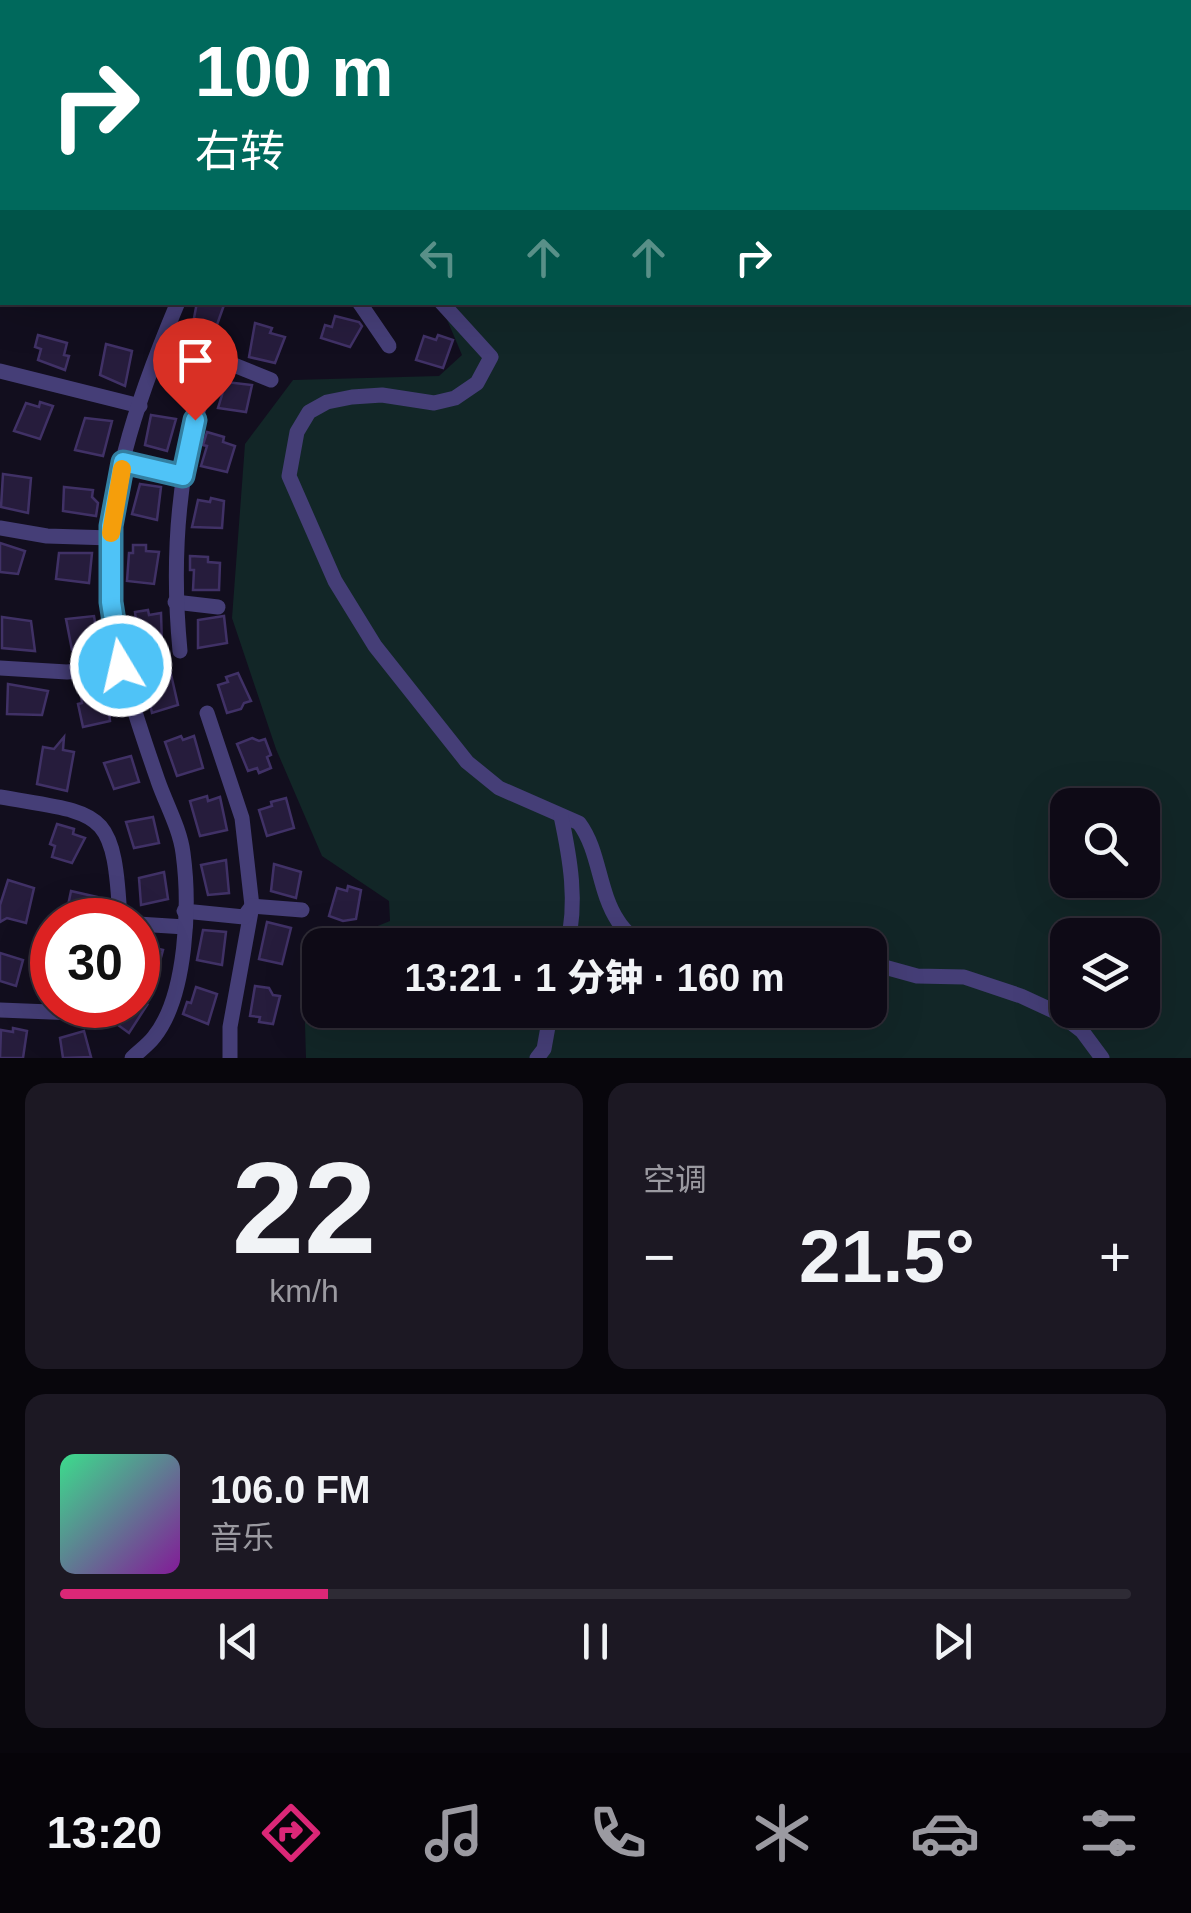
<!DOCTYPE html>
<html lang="zh">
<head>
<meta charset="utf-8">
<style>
	:root { --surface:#0e0a16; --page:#1c1823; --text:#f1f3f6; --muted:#9b9aa1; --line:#2e2b35; --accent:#db2777 }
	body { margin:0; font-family:Arial,"Noto Sans SC",sans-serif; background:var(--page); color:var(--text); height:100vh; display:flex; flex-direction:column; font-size:38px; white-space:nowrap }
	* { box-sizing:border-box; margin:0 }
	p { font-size:32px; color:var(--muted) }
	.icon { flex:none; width:55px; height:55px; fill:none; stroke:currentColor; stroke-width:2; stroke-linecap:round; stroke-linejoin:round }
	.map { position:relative; height:1058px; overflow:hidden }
	.drawer { display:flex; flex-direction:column; gap:25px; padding:25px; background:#08060c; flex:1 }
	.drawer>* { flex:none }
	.top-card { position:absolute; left:0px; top:0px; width:1192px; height:305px; box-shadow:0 10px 40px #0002,0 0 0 2px var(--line); background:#00695c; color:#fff; overflow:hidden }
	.fabs { position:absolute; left:1050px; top:788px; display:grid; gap:20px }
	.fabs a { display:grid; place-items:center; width:110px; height:110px; border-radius:20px; background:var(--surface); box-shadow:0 10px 40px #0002,0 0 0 2px var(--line); font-size:50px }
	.speed { position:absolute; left:30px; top:898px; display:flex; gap:20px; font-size:50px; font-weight:700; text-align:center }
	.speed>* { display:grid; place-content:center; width:130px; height:130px; border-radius:50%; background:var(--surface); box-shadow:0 10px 40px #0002,0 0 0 2px var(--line); line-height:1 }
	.speed .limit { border:15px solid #d22; background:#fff; color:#111 }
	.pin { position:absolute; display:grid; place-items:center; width:85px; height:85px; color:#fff; margin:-102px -42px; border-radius:50% 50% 50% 0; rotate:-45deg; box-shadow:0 0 10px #0007 }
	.pin .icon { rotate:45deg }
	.me { position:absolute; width:110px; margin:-55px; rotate:351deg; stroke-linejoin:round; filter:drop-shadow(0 0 8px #0008) }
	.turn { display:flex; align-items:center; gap:35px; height:210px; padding:0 30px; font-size:45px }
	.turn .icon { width:130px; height:130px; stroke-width:2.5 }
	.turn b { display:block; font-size:70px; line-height:85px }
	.lanes { display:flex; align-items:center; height:95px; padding:0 30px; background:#0003; justify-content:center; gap:50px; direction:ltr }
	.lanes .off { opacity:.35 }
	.big { font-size:75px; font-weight:800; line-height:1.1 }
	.drawer .card { flex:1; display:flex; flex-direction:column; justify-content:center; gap:15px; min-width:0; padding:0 35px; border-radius:20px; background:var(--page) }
	.drawer .dial { align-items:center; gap:0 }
	.dial b { font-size:130px; line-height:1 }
	.song { display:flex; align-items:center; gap:30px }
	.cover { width:120px; height:120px; border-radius:15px; background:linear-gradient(135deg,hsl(150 70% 55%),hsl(290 70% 35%)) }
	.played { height:10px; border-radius:5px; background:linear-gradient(90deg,var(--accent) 25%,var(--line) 25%) }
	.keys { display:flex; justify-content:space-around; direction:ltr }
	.heat { display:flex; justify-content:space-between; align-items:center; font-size:55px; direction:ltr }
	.drawer .tiles { flex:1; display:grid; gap:25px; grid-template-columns:1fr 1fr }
	.card:last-child { grid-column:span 2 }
	.trip { position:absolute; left:302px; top:928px; width:585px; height:100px; border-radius:20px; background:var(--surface); box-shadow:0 10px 40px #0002,0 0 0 2px var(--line); font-weight:800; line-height:100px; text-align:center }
	.tab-bar { display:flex; height:160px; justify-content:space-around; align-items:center; background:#060409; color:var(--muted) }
	.tab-bar .icon { width:70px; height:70px }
	.tab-bar .selected { color:var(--accent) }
	.tab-bar b { font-size:45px; color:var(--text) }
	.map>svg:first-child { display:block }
	.green { fill:#122627; fill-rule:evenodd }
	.building { fill:#261c3c; stroke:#403166; stroke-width:2.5 }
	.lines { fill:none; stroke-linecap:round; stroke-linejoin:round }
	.minor { stroke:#453e77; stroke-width:15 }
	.route-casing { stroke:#337fa1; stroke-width:25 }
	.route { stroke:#4fc3f7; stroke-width:18 }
	.slow { stroke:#f59e0b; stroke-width:18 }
</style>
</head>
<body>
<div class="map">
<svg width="1191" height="1058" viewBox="0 0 1191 1058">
	<rect width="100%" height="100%" fill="#120e1e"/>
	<!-- green -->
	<path class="green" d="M378,0H1191V1058H306L303,956L320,950V1010H870V945H331L390,921L389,901L322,856L276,749L232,618L245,444L293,380L439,376L462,355L440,303L1190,302V2ZM1068,805H1142V880H1068ZM1068,935H1142V1010H1068Z"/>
	<!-- building -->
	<g class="building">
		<path d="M197,302L224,305L213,336L192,329Z"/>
		<path d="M335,316L359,322L362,326L350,347L321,338L325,325L332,327Z"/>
		<path d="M255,323L272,328L270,333L285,337L275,363L249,357Z"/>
		<path d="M38,335L67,343L64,355L69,356L65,370L38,360L41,349L35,347Z"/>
		<path d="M438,335L453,340L443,368L416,360L424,336L436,340Z"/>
		<path d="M106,344L132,351L125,386L100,375Z"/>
		<path d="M175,354L196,361L184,392L161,381Z"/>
		<path d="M226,382L252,385L246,412L218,408Z"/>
		<path d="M40,402L53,406L40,439L14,431L26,403L39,407Z"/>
		<path d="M151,415L176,419L167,451L145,445Z"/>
		<path d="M85,418L112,421L103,456L75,450Z"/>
		<path d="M207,432L224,437L223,442L235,446L227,472L201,466L207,446L203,445Z"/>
		<path d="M3,474L31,478L28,513L1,507Z"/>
		<path d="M140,484L161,487L157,520L132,514Z"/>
		<path d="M64,487L93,490L92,497L98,503L96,516L63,511Z"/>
		<path d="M211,498L224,501L222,528L192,527L198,500L210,502Z"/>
		<path d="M0,543L25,551L18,574L0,572Z"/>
		<path d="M133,545H146V551L159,552L154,584L127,581L129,553H133Z"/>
		<path d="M59,553H92L89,583L56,579Z"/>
		<path d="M190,556L208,557V562L220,563L219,590H193L194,570H190Z"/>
		<path d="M148,610L149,615L161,613L162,646L136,648L132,621L136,620L135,612Z"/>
		<path d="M94,616L100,651L72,650L66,619Z"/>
		<path d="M224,616L227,643L198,648V620Z"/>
		<path d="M2,617L31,621L35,651L2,648Z"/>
		<path d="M170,670L178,705L152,713L145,681Z"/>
		<path d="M238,673L251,701L244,703L241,709L227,713L218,685L228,682L226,677Z"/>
		<path d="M8,684L48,691L42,715L7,714Z"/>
		<path d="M106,686L110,721L83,727L78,704L82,703L81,695Z"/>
		<path d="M181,736L183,740L194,736L203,768L177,776L165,742Z"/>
		<path d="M64,737L63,750L74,752L67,791L37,784L43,747L54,749Z"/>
		<path d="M252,738L259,741L265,739L271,755L267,757L271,768L259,773L257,768L248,771L237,744Z"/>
		<path d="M131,756L139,782L114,789L104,763Z"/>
		<path d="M207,796L208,801L220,797L227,830L200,836L190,801Z"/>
		<path d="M286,798L294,828L267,836L259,810L272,806L271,802Z"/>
		<path d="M153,817L159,843L134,848L126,822Z"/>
		<path d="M57,824L74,829L73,834L85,838L72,863L52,857L55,846L50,844Z"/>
		<path d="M226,860L229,893L208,895L201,865Z"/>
		<path d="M274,864L301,872L296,898L271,891Z"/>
		<path d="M164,872L168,899L141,905L139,878Z"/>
		<path d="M8,880L34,888L26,923L7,918L0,922V905Z"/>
		<path d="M348,886L361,890L356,919L343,921L329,916L337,888L347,891Z"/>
		<path d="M71,891L97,897L90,920H65Z"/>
		<path d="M267,922L291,928L282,964L259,959Z"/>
		<path d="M203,930L226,932L222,965L197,960Z"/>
		<path d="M138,944L163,950L156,976L138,969Z"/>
		<path d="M0,953L23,960L16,986L0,981Z"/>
		<path d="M255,986L269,988L273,995L280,996L273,1024L259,1022L260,1017L250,1016Z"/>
		<path d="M196,987L217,994L208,1024L183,1014L187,1002L191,1003Z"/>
		<path d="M115,1005H147L129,1033L107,1017Z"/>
		<path d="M13,1028L27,1031L23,1058H0L1,1030L13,1032Z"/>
		<path d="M84,1031L91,1057L63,1058L60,1038Z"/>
	</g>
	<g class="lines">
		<!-- minor -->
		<g class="minor">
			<path d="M163,2L164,0"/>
			<path d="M797,2L798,0"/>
			<path d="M0,42L2,41"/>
			<path d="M0,121L2,120"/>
			<path d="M0,216L2,217"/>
			<path d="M359,302L389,346"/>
			<path d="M441,302L491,357L477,383L455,398L434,403L382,395L352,397L327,402L309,412L297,432L289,476L335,581L375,646L467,762L499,788L579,823C600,851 598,891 618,921C623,930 633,938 640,945"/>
			<path d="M0,371L140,406"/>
			<path d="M123,462L183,476"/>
			<path d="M0,528L47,536L111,538"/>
			<path d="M175,602L218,607"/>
			<path d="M180,651C173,577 176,497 194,425C199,402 211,380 219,359L271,380"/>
			<path d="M0,668L67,672L121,666"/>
			<path d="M207,713L242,818L252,906L230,1027V1058"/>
			<path d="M0,797C103,815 114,806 120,920"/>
			<path d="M561,816C570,858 578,903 567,945"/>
			<path d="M184,911L244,917L252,906L302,910"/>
			<path d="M138,924L185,927"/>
			<path d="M870,963L917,976L964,977L1021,996L1060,1014L1082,1031L1102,1058"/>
			<path d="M0,1010L76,1013L88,1005"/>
			<path d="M707,1010C732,1027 760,1017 786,1010"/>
			<path d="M132,1058C139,1051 148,1045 154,1037C187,996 190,904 183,853C180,829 166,804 158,781C138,723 118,666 111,605C100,501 138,397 178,302"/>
			<path d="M537,1058L544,1049L551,1010"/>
		</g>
	</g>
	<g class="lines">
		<!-- route casing -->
		<g class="route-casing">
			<path id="route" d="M121,666L111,602V526L123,462L183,476L195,420"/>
		</g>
		<!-- route -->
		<use href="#route" class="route"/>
		<!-- slow -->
		<path class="slow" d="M111,533L122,469"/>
	</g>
</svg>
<div class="fabs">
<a><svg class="icon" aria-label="search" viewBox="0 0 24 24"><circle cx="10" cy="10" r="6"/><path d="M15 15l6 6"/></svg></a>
<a><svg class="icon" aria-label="layers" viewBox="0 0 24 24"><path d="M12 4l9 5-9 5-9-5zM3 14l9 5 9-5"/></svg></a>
</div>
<div class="speed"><div class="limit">30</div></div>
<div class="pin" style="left:195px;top:420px;background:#d93025"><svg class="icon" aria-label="arrive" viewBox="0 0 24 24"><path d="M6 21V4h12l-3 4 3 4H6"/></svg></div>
<svg class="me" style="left:121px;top:666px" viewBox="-20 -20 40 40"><circle r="17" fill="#4fc3f7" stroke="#fff" stroke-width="3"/><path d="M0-11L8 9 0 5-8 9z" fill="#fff"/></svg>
<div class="trip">13:21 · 1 分钟 · 160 m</div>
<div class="top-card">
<div class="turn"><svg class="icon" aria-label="right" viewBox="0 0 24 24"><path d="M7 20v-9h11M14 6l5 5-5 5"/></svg><div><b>100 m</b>右转</div></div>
<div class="lanes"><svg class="icon off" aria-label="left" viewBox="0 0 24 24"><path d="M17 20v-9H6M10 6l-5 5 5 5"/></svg><svg class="icon off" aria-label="ahead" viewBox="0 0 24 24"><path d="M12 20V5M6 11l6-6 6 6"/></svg><svg class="icon off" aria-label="ahead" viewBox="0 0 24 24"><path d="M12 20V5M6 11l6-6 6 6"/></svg><svg class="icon" aria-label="right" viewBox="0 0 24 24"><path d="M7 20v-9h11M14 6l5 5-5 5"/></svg></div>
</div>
</div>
<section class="drawer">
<div class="tiles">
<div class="card dial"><b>22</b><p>km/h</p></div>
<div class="card"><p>空调</p>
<div class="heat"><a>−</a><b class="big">21.5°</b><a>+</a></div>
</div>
<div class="card">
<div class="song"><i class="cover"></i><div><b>106.0 FM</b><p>音乐</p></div></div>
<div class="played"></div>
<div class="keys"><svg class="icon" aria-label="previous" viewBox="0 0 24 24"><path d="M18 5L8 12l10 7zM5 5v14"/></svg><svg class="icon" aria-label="pause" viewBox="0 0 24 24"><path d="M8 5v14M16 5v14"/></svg><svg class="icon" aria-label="next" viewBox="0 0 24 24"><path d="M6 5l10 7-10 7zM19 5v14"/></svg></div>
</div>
</div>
</section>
<nav class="tab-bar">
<b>13:20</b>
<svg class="icon selected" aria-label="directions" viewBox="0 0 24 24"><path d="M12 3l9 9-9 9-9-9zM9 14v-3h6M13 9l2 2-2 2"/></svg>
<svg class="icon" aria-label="music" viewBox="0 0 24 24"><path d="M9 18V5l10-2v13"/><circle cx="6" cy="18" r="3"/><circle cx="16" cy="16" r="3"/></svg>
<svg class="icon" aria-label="phone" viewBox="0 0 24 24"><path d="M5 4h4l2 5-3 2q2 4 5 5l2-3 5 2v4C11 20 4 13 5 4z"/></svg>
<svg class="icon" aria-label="climate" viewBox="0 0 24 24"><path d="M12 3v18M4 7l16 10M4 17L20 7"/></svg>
<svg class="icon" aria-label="car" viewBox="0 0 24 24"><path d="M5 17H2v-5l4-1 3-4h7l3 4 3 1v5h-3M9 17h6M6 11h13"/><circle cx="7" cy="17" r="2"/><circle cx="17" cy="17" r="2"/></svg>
<svg class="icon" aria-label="filters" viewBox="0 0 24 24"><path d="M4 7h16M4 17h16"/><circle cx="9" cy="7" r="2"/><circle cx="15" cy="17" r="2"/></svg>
</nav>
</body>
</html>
